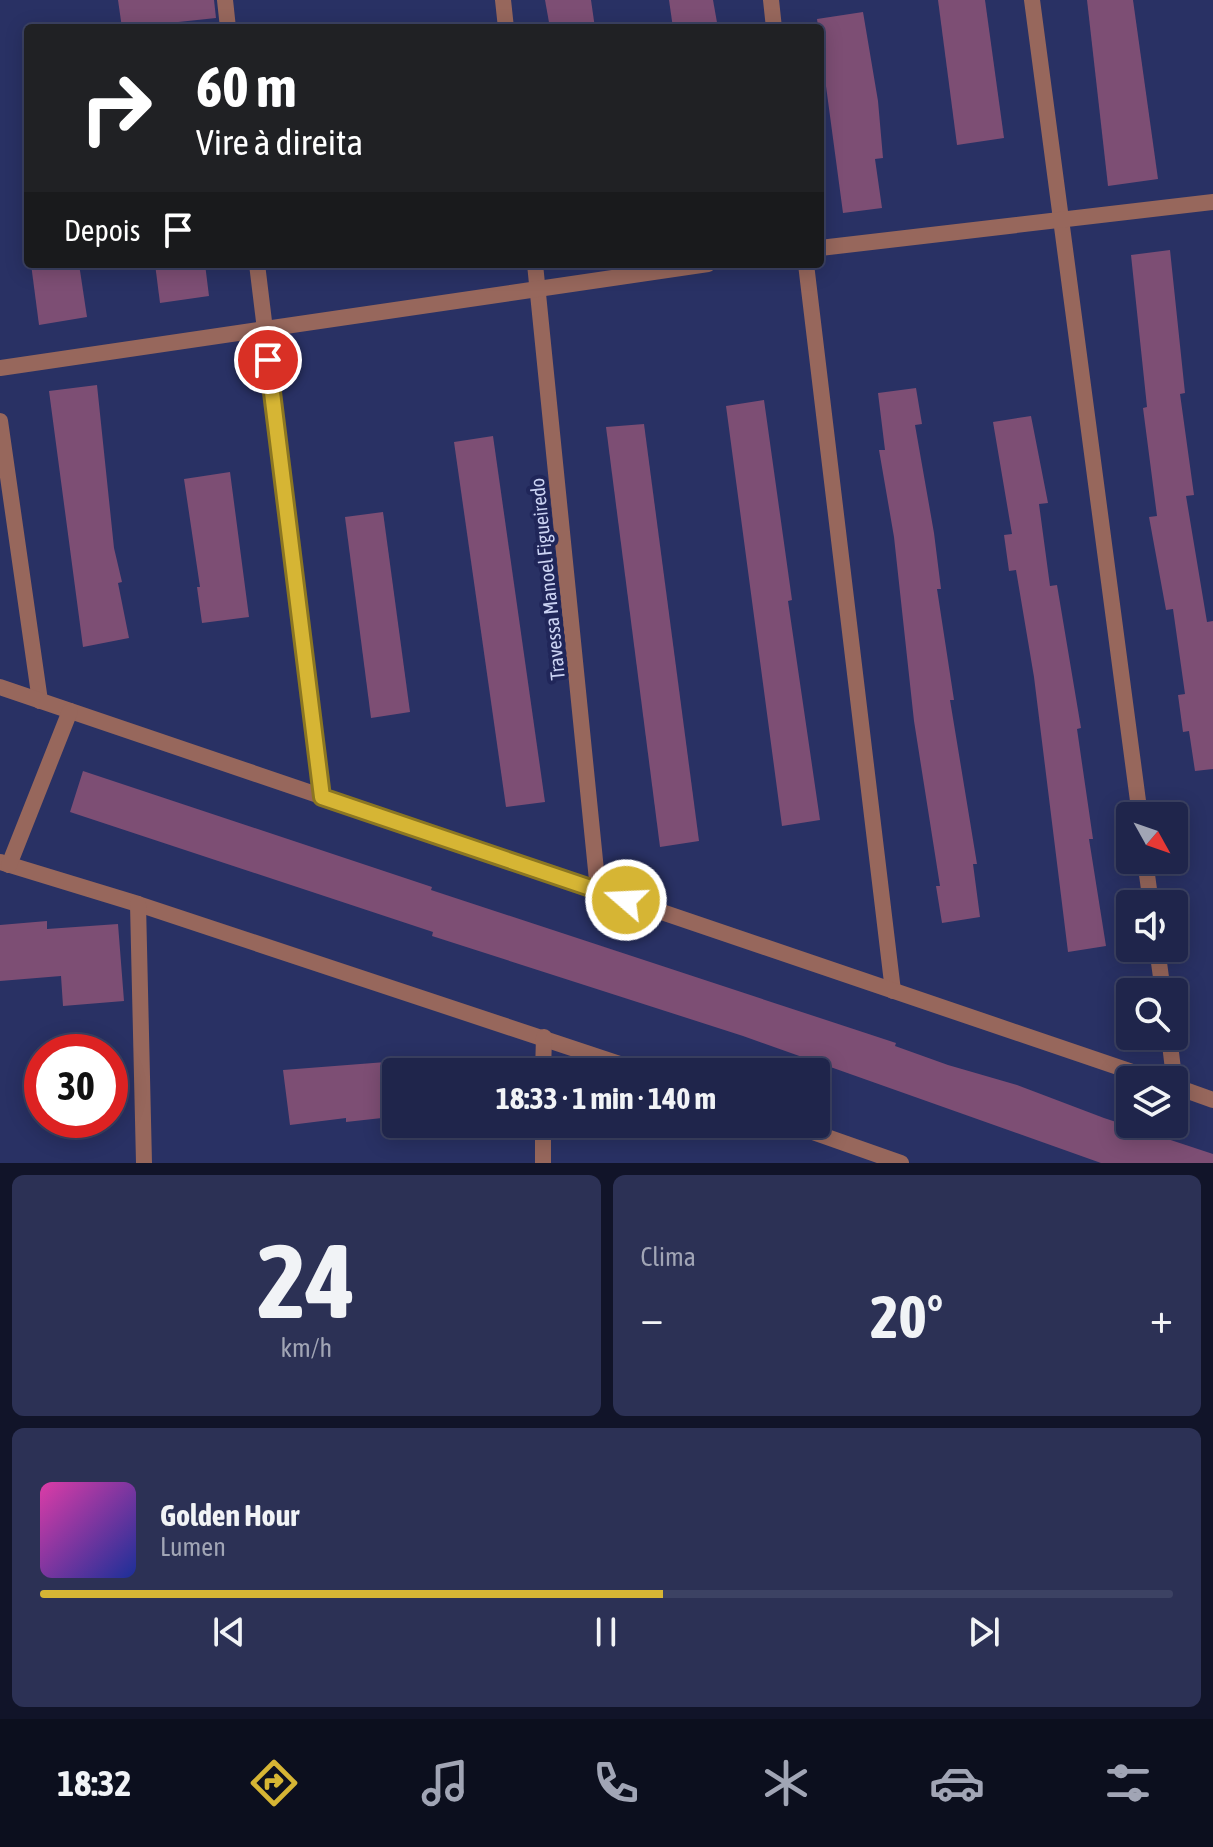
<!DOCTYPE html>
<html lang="pt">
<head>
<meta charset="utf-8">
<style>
	:root { --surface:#1f254b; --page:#2c3155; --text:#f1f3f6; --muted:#a1a5b5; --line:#3c4263; --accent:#d6b534 }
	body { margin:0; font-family:"Asap Condensed",sans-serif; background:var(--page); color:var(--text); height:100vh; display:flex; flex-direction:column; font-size:30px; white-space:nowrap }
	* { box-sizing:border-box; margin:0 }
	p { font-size:26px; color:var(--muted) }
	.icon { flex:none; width:44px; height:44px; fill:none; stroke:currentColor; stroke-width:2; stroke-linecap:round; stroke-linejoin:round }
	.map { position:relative; height:1163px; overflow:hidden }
	.details { display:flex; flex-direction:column; gap:12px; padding:12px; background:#111429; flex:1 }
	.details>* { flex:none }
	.banner { position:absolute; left:24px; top:24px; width:800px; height:244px; border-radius:8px; box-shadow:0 4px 20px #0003,0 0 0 2px var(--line); background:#202124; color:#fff; overflow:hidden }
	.needle { width:52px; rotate:130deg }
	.buttons { position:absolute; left:1116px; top:802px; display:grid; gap:16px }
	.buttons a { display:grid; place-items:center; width:72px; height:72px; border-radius:8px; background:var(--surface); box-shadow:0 4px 20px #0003,0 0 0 2px var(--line); font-size:40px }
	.speed { position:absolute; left:24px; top:1034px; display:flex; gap:16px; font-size:40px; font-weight:700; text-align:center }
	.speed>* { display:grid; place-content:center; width:104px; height:104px; border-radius:50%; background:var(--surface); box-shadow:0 4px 20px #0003,0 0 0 2px var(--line); line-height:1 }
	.speed .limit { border:12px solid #d22; background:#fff; color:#111 }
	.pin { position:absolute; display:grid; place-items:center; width:68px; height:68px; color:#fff; margin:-34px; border:4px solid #fff; border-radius:50%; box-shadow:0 2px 8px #0007 }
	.me { position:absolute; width:88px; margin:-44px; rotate:289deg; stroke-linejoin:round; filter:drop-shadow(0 0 6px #0008) }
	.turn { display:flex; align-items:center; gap:28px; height:168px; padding:0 40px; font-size:36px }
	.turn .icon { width:104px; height:104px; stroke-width:2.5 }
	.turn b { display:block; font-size:56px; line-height:68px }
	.then { display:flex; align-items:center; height:76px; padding:0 40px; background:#0003; gap:16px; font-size:30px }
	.big { font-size:60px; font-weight:700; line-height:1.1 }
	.details .tile { flex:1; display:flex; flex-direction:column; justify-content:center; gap:12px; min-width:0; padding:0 28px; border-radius:12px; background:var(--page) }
	.details .dial { align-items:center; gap:0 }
	.dial b { font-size:104px; line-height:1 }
	.song { display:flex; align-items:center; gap:24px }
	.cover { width:96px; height:96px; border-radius:12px; background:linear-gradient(135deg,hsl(320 70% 55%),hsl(230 70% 35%)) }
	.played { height:8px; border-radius:4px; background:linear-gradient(90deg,var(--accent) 55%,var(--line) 55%) }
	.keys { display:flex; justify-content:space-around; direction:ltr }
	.heat { display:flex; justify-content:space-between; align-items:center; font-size:44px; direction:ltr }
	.details .tiles { flex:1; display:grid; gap:12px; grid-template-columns:1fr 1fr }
	.tile:last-child { grid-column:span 2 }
	.trip { position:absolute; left:382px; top:1058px; width:448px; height:80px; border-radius:8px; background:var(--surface); box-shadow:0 4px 20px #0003,0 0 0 2px var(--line); font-weight:700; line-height:80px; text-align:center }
	.tabs { display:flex; height:128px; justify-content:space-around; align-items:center; background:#0c0f1e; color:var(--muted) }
	.tabs .icon { width:56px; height:56px }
	.tabs .current { color:var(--accent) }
	.tabs b { font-size:36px; color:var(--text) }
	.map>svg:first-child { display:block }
	.building { fill:#7d4e74 }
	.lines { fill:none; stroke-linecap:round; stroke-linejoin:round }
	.minor { stroke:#97675c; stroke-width:16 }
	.route-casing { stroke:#8b7622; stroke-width:20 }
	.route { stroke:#d6b534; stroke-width:14 }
	.labels { text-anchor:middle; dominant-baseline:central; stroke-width:8; stroke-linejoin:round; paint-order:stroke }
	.street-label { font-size:20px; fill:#cbd3f3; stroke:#202659 }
</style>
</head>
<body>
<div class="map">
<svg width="1213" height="1163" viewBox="0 0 1213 1163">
	<rect width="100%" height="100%" fill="#293164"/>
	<!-- building -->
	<g class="building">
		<path d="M118,0H214L216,18L122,28Z"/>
		<path d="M545,0H591L595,28H550Z"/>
		<path d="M669,0H713L718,28H673Z"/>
		<path d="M938,0H985L1004,138L957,145Z"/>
		<path d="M1087,0H1133L1158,179L1108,186Z"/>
		<path d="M863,12L878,101L883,158L875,159L882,208L843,213L817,19Z"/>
		<path d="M1170,250L1185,393L1180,394L1194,495L1186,496L1207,622L1213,621V769L1195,771L1189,731L1183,732L1178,695L1185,694L1173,609L1166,610L1149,517L1157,516L1143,408L1147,407L1131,255Z"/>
		<path d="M31,264H79L87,317L39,325Z"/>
		<path d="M155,264H205L209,296L160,303Z"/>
		<path d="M97,385L114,548L122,582L118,583L129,638L83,647L49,391Z"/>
		<path d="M916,388L922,424L915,425L934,533L941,589H937L954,700H950L977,864H973L980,917L942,923L936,886H940L914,721L894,537L879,450H885L878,393Z"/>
		<path d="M764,400L792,600L788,601L820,820L782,826L726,406Z"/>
		<path d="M1031,416L1048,503L1039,504L1050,586L1057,585L1081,728L1077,729L1093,839H1089L1106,946L1068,952L1034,677L1016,570L1009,571L1004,535L1012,534L993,422Z"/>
		<path d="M644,424L699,841L660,847L606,427Z"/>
		<path d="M493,436L545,802L506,807L454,442Z"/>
		<path d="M230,472L249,617L202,623L197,587H200L184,479Z"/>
		<path d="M383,512L410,712L371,718L345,517Z"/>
		<path d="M83,771L432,887L431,890L896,1043L895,1046L948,1065L1017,1085L1104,1118L1213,1154V1163H1101L743,1036L432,936L433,932L70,812Z"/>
		<path d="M47,921V929L118,924L124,1001L63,1006L61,976L0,981V925Z"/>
		<path d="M386,1062L391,1117L346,1122V1118L290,1125L283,1070Z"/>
	</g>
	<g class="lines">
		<!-- minor -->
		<g class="minor">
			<path d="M225,0L228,28"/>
			<path d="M503,0L506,28"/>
			<path d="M771,0L774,28"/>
			<path d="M1032,0L1140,816"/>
			<path d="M820,248L1213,202"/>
			<path d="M257,264L322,797"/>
			<path d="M535,264L598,890"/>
			<path d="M806,264L893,991"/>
			<path d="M0,368L708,264"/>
			<path d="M0,421L40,701"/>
			<path d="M0,687L1156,1080"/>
			<path d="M1145,860L1151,904"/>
			<path d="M0,862L138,904L644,1072"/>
			<path d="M9,865L70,711"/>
			<path d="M138,904L144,1163"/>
			<path d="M1157,948L1163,992"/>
			<path d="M1169,1036L1175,1086"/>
			<path d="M543,1072L544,1037"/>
			<path d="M1174,1086L1213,1100"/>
			<path d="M790,1124L901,1163"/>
			<path d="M543,1163V1124"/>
		</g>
	</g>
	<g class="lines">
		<!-- route casing -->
		<g class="route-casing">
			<path id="route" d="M268,360L322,797L626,900"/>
		</g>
		<!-- route -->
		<use href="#route" class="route"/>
	</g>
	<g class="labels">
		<!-- street labels -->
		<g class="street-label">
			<text transform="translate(547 579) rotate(-96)">Travessa Manoel Figueiredo</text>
		</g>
	</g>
</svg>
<div class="buttons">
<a><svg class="needle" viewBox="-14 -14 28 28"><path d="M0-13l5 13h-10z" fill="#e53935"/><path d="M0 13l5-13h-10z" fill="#a1a5b5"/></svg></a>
<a><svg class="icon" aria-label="sound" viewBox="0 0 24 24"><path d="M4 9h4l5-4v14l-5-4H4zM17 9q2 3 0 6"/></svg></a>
<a><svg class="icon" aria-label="search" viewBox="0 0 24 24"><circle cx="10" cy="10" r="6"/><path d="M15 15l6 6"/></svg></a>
<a><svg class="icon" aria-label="layers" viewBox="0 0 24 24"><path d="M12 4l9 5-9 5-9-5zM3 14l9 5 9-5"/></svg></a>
</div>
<div class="speed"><div class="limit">30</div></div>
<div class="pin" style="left:268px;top:360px;background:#d93025"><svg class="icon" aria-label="arrive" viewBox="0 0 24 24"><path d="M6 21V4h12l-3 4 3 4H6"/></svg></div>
<svg class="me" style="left:626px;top:900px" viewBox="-20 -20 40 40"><circle r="17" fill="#d6b534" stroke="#fff" stroke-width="3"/><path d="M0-11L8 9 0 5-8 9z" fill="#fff"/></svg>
<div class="trip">18:33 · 1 min · 140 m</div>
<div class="banner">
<div class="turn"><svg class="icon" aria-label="right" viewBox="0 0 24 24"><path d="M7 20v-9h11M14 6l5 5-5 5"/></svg><div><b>60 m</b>Vire à direita</div></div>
<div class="then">Depois<svg class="icon" aria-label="arrive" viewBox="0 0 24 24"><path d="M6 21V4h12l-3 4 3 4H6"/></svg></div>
</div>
</div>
<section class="details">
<div class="tiles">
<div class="tile dial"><b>24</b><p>km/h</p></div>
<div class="tile"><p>Clima</p>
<div class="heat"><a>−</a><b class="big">20°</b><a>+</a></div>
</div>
<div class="tile">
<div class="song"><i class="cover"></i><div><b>Golden Hour</b><p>Lumen</p></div></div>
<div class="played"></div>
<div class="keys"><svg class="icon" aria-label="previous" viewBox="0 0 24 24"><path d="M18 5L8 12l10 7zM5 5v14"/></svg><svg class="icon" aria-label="pause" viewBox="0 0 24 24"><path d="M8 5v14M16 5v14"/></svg><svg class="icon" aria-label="next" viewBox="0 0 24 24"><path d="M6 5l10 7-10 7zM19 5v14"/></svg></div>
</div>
</div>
</section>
<nav class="tabs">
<b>18:32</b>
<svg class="icon current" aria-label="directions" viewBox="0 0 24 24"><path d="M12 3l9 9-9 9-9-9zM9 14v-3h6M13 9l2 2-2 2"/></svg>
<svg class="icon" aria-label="music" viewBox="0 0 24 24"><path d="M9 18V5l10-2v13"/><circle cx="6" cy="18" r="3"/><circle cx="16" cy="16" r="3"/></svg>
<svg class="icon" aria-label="phone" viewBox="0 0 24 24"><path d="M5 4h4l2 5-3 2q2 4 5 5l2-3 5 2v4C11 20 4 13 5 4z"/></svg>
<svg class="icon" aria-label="climate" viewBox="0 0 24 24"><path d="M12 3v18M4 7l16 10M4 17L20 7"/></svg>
<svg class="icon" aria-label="car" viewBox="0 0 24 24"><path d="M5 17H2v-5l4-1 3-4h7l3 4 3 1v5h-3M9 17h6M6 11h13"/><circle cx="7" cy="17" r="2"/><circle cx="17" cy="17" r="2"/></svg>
<svg class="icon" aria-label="filters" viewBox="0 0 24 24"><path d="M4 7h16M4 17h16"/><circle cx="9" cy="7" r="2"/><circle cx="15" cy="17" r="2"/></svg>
</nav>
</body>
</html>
